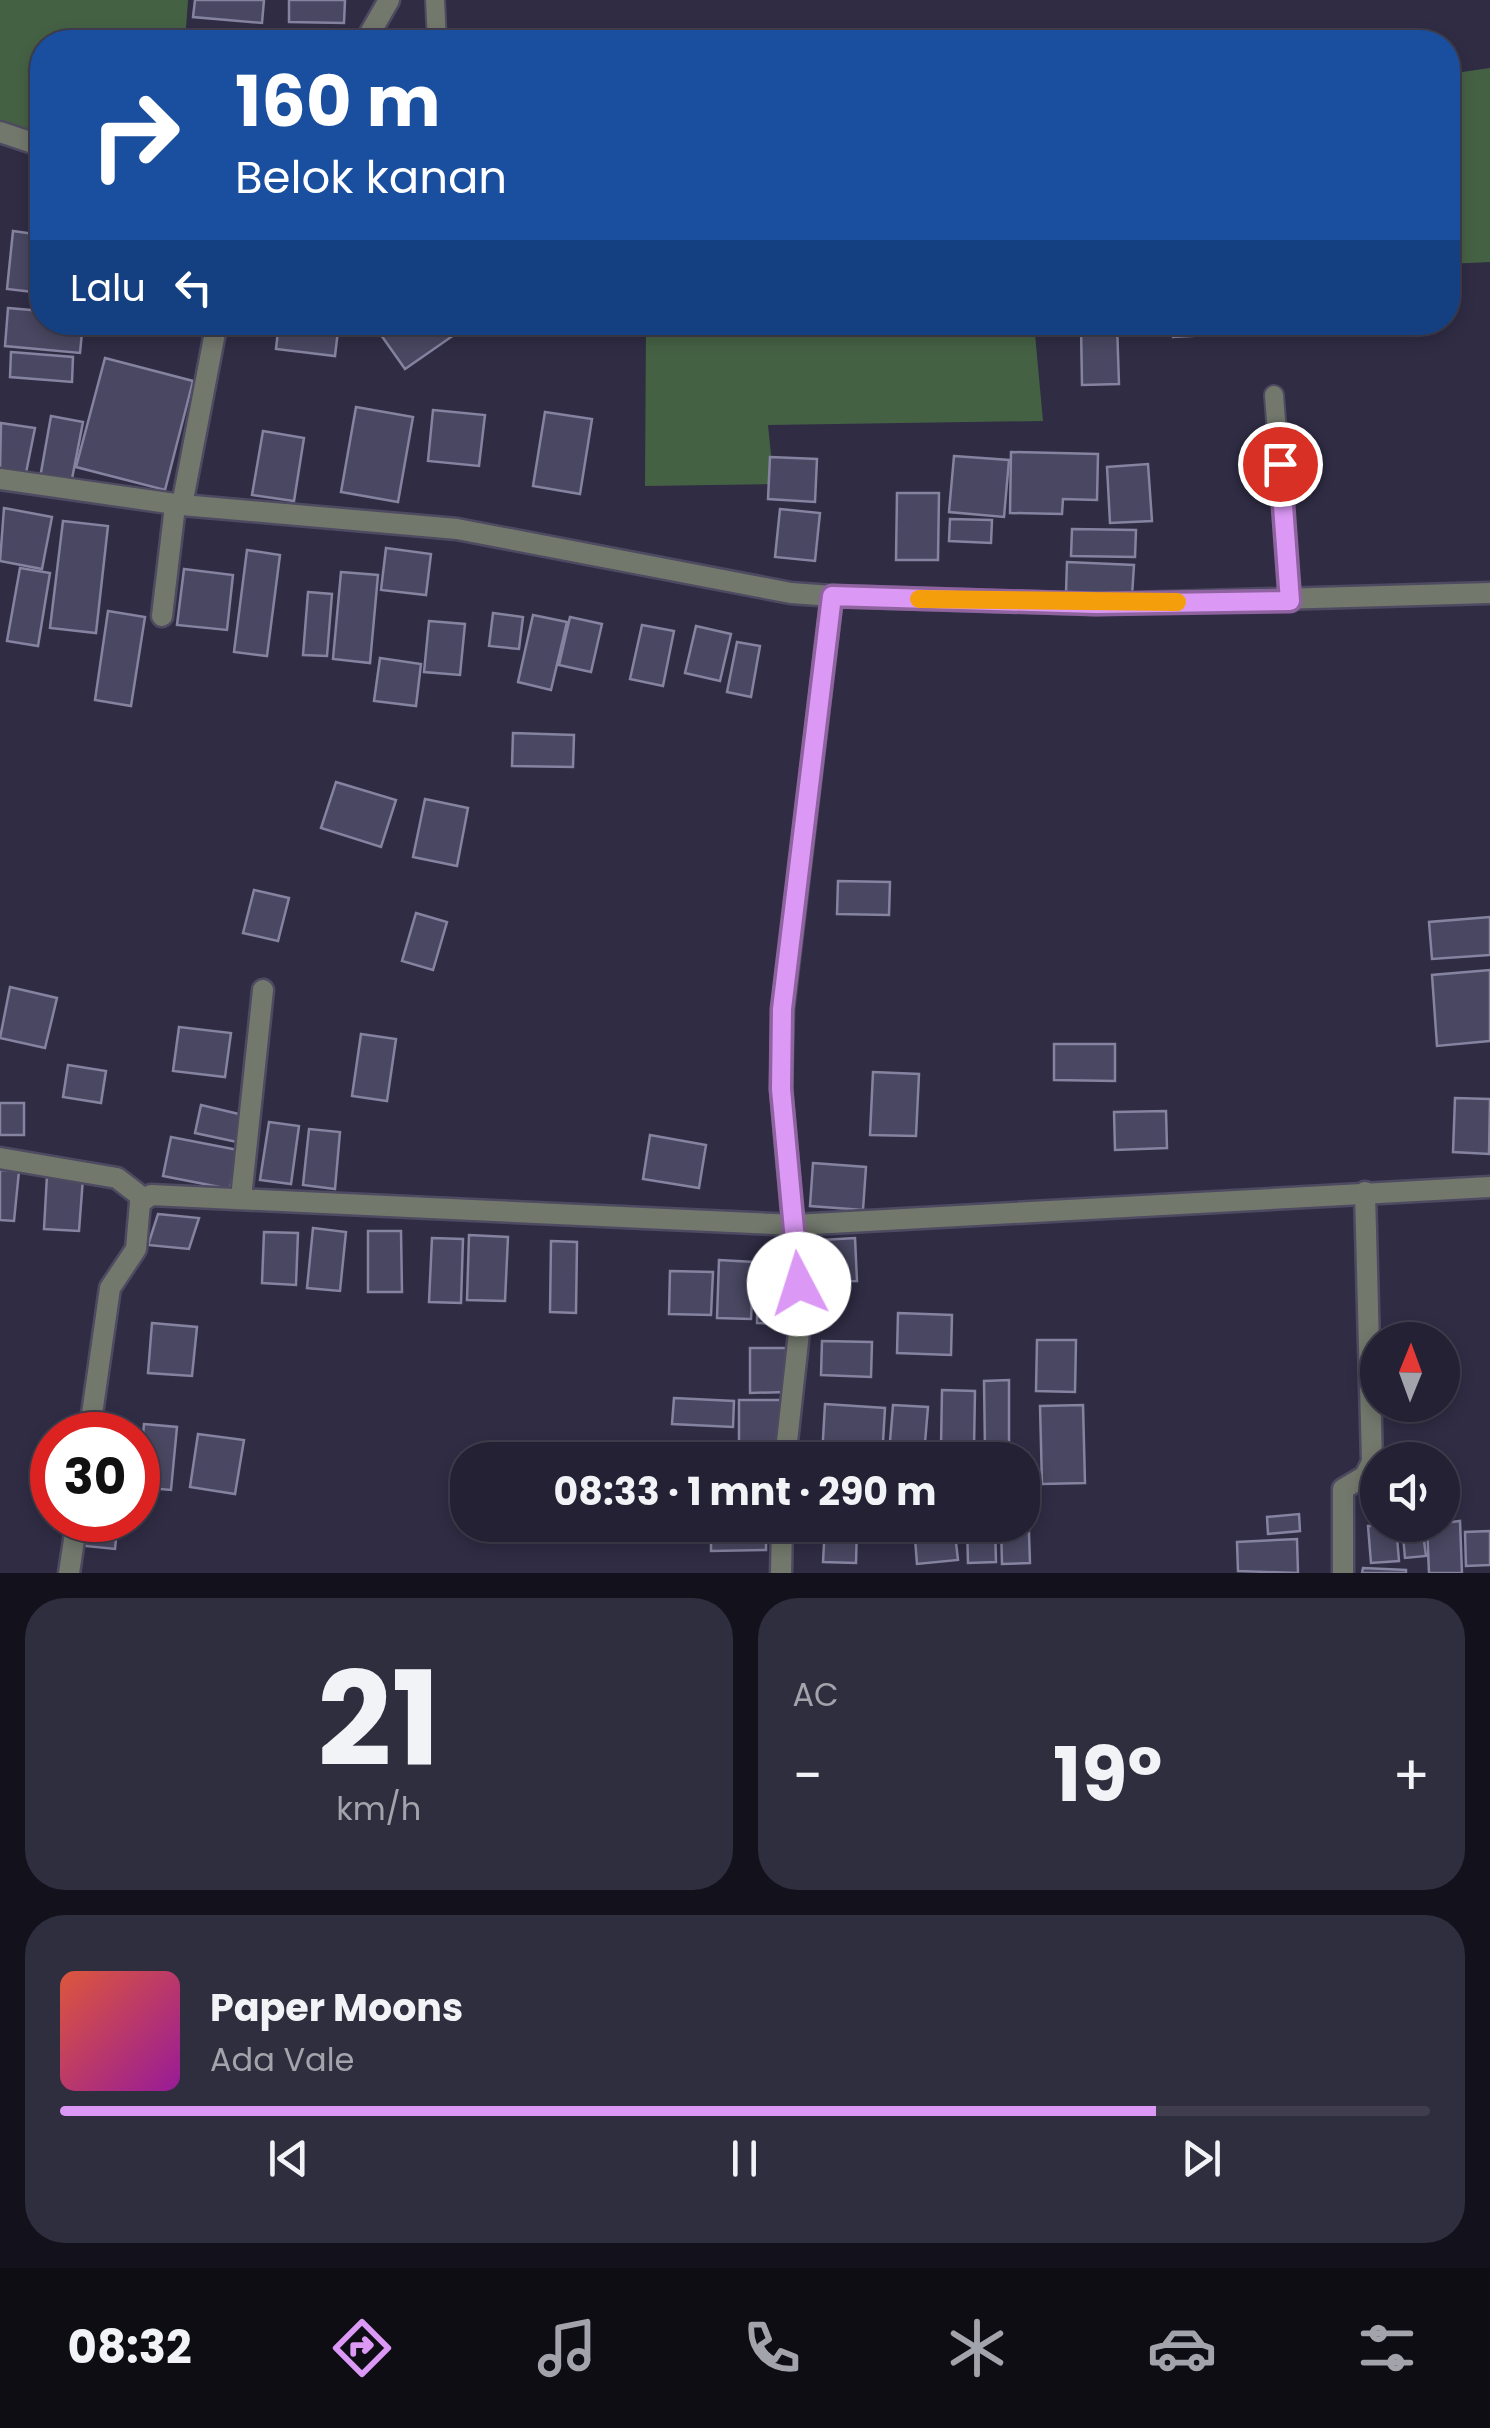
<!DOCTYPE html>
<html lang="id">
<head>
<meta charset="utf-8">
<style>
	:root { --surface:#232133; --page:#2f2e3f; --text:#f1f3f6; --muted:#a3a3ac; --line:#403e4e; --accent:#db99f5 }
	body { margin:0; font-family:Poppins,sans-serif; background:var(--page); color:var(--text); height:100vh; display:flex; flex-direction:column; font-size:38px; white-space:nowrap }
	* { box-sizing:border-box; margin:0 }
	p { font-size:32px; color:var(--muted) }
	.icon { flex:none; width:55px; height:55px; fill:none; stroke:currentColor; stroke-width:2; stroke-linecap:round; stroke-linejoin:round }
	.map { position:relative; height:1573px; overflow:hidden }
	.panel { display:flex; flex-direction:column; gap:25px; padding:25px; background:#13121c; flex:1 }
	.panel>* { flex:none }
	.guide { position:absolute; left:30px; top:30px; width:1430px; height:305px; border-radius:40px; box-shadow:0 5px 15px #0003,0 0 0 2px var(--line); background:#1a4fa0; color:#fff; overflow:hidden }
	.needle { width:65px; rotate:1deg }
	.fabs { position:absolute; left:1360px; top:1322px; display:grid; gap:20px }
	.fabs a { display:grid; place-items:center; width:100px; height:100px; border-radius:50%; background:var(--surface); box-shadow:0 5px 15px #0003,0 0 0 2px var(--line); font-size:50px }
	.speed { position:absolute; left:30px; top:1412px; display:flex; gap:20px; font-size:50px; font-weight:700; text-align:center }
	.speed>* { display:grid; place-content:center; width:130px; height:130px; border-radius:50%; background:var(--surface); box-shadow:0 5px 15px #0003,0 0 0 2px var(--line); line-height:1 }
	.speed .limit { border:15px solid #d22; background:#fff; color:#111 }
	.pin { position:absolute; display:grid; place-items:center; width:85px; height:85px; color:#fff; margin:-42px; border:5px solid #fff; border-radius:50%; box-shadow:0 2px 10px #0007 }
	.me { position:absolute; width:110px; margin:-55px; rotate:355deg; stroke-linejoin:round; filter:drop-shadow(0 0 8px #0008) }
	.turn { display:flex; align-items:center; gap:35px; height:210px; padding:0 40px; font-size:45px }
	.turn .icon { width:130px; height:130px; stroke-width:2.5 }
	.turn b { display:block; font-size:70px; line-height:85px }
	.then { display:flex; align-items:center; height:95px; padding:0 40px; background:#0003; gap:20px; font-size:38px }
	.big { font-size:75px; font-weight:700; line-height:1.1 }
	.panel .tile { flex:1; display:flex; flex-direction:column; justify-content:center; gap:15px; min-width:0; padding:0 35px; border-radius:40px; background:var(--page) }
	.panel .dial { align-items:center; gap:0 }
	.dial b { font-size:130px; line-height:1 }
	.song { display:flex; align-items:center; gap:30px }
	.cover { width:120px; height:120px; border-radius:15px; background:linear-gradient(135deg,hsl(10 70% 55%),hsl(300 70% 35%)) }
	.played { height:10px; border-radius:5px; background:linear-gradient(90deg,var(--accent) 80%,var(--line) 80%) }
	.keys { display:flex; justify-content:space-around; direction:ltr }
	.heat { display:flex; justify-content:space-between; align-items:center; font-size:55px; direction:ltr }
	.panel .tiles { flex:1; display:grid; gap:25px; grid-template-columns:1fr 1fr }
	.tile:last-child { grid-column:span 2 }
	.trip { position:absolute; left:450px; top:1442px; width:590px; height:100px; border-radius:40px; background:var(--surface); box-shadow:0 5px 15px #0003,0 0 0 2px var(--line); font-weight:700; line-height:100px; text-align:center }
	.tab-bar { display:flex; height:160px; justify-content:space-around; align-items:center; background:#0e0d14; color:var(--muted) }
	.tab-bar .icon { width:70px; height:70px }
	.tab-bar .current { color:var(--accent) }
	.tab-bar b { font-size:45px; color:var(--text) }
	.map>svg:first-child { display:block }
	.forest { fill:#456144 }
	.building { fill:#494761; stroke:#8583a0; stroke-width:2.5 }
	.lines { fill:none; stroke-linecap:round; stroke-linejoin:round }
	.service-casing { stroke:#4d4a61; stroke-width:22 }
	.minor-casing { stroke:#4d4a61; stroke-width:25 }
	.service { stroke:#72786c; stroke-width:18 }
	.minor { stroke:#72786c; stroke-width:20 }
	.route-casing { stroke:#8e639f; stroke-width:25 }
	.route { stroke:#db99f5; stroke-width:18 }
	.slow { stroke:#f59e0b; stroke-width:18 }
</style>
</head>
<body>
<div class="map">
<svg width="1490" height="1573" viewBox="0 0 1490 1573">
	<rect width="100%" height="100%" fill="#2f2c44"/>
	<!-- forest -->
	<g class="forest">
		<path d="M0,0H188L185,42H42V143L0,137Z"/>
		<path d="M1490,68V262L1448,264V74Z"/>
		<path d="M646,323H1034L1043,421L768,425L774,484L645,486Z"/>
	</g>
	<!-- building -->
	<g class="building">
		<path d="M195,0H264L262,23L193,17Z"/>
		<path d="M289,0H345L344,23L289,22Z"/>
		<path d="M13,231L42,235V293L7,289Z"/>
		<path d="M8,308L42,311V322H83L80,353L5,346Z"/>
		<path d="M279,322H339L335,356L276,349Z"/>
		<path d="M378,322H446L454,335L405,369L374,325Z"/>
		<path d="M1172,322H1424V324L1173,337Z"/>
		<path d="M1117,324L1119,384L1082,385L1081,325Z"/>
		<path d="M11,352L73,357L72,382L10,377Z"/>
		<path d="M105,358L193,381L165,490L76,467Z"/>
		<path d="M356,407L413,417L398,502L341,492Z"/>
		<path d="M433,410L485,415L479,466L428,461Z"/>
		<path d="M545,412L592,419L580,494L533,486Z"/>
		<path d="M51,416L83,422L71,484L40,478Z"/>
		<path d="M1,423L35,428L26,473L0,471Z"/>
		<path d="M263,431L304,438L294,501L252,495Z"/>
		<path d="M1011,452L1098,454L1097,500L1063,499L1062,514L1010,513Z"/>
		<path d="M954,456L1009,460L1004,517L949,512Z"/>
		<path d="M770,457L817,459L815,502L768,499Z"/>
		<path d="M1148,464L1152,521L1110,523L1107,467Z"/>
		<path d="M897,493H939L938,560H896Z"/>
		<path d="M4,508L52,517L42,569L0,561Z"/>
		<path d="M780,509L820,513L815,561L775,557Z"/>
		<path d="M950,519L992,520L991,543L949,541Z"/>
		<path d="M63,521L108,526L96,633L50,628Z"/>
		<path d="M1072,529L1136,530L1135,557L1071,556Z"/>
		<path d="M386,548L431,554L426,595L381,590Z"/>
		<path d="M247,550L280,555L267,656L234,652Z"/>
		<path d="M1067,562L1134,565L1132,596L1066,593Z"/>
		<path d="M20,568L50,573L38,646L7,641Z"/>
		<path d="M184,569L233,575L227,630L177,625Z"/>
		<path d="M341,572L378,575L370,663L333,659Z"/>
		<path d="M308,592L332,594L327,656L303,655Z"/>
		<path d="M108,611L145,617L131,706L95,700Z"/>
		<path d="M493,613L523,617L519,649L489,646Z"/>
		<path d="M533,615L567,622L551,690L518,682Z"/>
		<path d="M570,617L602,624L591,672L559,665Z"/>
		<path d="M429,621L465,624L460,675L424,672Z"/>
		<path d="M642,625L674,631L663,686L630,679Z"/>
		<path d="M696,626L731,634L720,681L685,673Z"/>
		<path d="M737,642L760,646L751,697L727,692Z"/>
		<path d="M380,658L421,664L416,706L374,701Z"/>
		<path d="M513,733L574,735L573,767L512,766Z"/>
		<path d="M336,782L396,800L381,847L321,828Z"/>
		<path d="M425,799L468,808L457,866L413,857Z"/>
		<path d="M838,881L890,882L889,915L837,914Z"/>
		<path d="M254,890L289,898L278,941L243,933Z"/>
		<path d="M416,913L447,922L433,970L402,961Z"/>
		<path d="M1490,917V955L1432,959L1429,922Z"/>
		<path d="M1490,970V1041L1437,1046L1432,975Z"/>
		<path d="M10,987L57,998L45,1048L0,1038Z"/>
		<path d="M179,1027L231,1033L225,1077L173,1071Z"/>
		<path d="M361,1034L396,1039L387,1101L352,1096Z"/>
		<path d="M1054,1044H1115V1081L1054,1080Z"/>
		<path d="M68,1065L106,1071L101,1103L63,1097Z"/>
		<path d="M873,1072L919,1074L916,1136L870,1135Z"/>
		<path d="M1455,1098L1490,1099L1489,1154L1453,1152Z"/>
		<rect x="0" y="1103" width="24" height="32"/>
		<path d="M201,1105L243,1115L237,1142L195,1133Z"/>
		<path d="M1166,1111L1167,1148L1115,1150L1114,1112Z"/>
		<path d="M269,1122L299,1126L291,1184L260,1180Z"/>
		<path d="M309,1129L340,1132L335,1189L303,1185Z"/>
		<path d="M650,1135L706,1145L699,1188L643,1179Z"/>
		<path d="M171,1137L238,1150L230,1189L163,1176Z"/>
		<path d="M813,1163L866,1167L863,1210L810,1206Z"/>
		<path d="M0,1170L19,1171L14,1221L0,1220Z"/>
		<path d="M47,1175L83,1178L79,1231L44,1229Z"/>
		<path d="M158,1214L199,1218L189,1249L148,1245Z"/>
		<path d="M313,1228L346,1232L340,1291L307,1288Z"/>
		<path d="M368,1231H401L402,1292H368Z"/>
		<path d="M264,1232L298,1233L296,1285L262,1283Z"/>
		<path d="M469,1235L508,1237L505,1301L467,1300Z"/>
		<path d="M432,1238L463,1239L461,1303L429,1302Z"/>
		<path d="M855,1238L857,1281L823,1282L822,1240Z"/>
		<path d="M551,1241L577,1242L576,1313L550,1312Z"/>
		<path d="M719,1260L754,1262L751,1319L717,1318Z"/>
		<path d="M758,1268L791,1269L789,1324L757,1323Z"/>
		<path d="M670,1271L713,1272L711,1315L669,1314Z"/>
		<path d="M898,1313L952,1315L951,1355L897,1353Z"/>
		<path d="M152,1323L197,1327L192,1376L148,1373Z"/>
		<path d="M1037,1340H1076L1075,1392L1036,1391Z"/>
		<path d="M822,1341L872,1342L871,1377L821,1375Z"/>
		<path d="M750,1348H786L787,1392L750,1393Z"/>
		<path d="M1009,1380V1450H985L984,1381Z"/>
		<path d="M942,1390L975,1391L974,1448L941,1447Z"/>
		<path d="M674,1398L734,1401L733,1427L672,1424Z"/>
		<rect x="739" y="1400" width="43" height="47"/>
		<path d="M825,1404L885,1408L882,1459L822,1456Z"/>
		<path d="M893,1405L928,1407L924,1455L889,1453Z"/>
		<path d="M1083,1405L1085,1483L1042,1484L1040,1406Z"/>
		<path d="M144,1424L177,1427L171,1490L138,1487Z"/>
		<path d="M198,1434L244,1440L235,1494L190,1487Z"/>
		<path d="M1028,1504L1030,1563L1002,1564L1001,1525H1022V1505Z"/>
		<path d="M1299,1514L1300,1531L1268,1534L1267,1517Z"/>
		<path d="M87,1520H118L115,1549L85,1546Z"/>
		<path d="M1460,1521L1462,1573H1429L1427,1525Z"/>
		<path d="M711,1525H766V1550L711,1551Z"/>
		<path d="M825,1525H857L856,1563L823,1562Z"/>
		<path d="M914,1525H954L958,1560L917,1564Z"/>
		<path d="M967,1525H995L996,1562L968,1563Z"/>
		<path d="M1396,1525L1399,1561L1371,1563L1368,1526Z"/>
		<path d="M1402,1525H1422L1426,1556L1405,1558Z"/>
		<path d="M1490,1531V1565L1466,1566L1465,1532Z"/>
		<path d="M1297,1539L1298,1573L1238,1571L1237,1542Z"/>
		<path d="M1363,1568L1406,1570V1573H1362Z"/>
	</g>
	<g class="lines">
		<!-- service casing -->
		<g class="service-casing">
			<g id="service">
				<path d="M435,0L437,42"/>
				<path d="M1274,395L1290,601"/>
			</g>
		</g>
		<!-- minor casing -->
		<g class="minor-casing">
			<g id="minor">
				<path d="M365,42L389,0"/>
				<path d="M0,132L42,146"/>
				<path d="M0,479L182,505L217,322"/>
				<path d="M182,505L457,529L791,593L832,596L1096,604L1490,593"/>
				<path d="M162,616L175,506"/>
				<path d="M0,1158L117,1178L143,1198"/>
				<path d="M241,1198L263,990"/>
				<path d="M89,1435L110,1288L136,1249L140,1203L151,1195L794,1225L1490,1187"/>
				<path d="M785,1460L801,1314L781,1089L783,1009L832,596"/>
				<path d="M69,1573L77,1520"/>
				<path d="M781,1573L782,1525"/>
				<path d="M1343,1573V1489L1365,1476L1372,1462L1365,1192"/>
			</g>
		</g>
		<!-- service -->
		<use href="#service" class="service"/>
		<!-- minor -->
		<use href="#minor" class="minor"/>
	</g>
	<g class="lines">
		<!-- route casing -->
		<g class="route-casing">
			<path id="route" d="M799,1284L781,1089L782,1009L832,596L1096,604L1290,601L1280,464"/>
		</g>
		<!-- route -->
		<use href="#route" class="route"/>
		<!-- slow -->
		<path class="slow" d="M919,599L1177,602"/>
	</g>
</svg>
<div class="fabs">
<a><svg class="needle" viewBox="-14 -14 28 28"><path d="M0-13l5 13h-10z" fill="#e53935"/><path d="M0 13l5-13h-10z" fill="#a3a3ac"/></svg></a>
<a><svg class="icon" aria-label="sound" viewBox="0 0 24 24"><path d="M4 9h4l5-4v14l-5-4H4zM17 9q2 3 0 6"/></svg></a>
</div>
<div class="speed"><div class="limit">30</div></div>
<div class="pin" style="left:1280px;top:464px;background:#d93025"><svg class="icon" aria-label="arrive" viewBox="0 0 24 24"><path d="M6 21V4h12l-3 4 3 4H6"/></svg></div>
<svg class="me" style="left:799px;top:1284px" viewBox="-20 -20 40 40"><circle r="19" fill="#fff"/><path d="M0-13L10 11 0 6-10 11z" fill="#db99f5"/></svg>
<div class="trip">08:33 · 1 mnt · 290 m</div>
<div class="guide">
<div class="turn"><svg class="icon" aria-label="right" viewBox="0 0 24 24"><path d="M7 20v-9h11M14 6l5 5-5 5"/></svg><div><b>160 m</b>Belok kanan</div></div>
<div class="then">Lalu<svg class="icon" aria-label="left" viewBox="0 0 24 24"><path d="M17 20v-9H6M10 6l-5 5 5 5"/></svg></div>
</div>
</div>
<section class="panel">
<div class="tiles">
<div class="tile dial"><b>21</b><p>km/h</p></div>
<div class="tile"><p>AC</p>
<div class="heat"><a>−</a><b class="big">19°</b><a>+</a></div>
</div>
<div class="tile">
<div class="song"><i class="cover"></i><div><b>Paper Moons</b><p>Ada Vale</p></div></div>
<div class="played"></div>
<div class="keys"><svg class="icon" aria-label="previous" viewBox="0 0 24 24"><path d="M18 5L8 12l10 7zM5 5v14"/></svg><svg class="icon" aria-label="pause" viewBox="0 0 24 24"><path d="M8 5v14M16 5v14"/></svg><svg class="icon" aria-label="next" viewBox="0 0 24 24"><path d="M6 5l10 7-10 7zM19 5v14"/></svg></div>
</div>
</div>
</section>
<nav class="tab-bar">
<b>08:32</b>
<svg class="icon current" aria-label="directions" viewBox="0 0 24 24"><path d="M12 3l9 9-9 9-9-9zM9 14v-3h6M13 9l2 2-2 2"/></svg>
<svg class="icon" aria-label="music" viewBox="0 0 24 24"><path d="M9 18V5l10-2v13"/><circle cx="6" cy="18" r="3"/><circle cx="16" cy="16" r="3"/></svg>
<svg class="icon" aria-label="phone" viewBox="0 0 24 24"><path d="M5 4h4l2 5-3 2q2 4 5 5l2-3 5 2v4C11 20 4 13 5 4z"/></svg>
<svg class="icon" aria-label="climate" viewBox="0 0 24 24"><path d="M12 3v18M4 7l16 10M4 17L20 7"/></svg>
<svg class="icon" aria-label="car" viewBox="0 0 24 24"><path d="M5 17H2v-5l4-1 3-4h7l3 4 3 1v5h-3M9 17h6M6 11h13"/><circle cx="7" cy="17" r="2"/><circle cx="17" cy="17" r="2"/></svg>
<svg class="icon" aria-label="filters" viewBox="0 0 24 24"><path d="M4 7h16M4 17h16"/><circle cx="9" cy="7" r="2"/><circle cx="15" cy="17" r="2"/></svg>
</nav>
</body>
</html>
